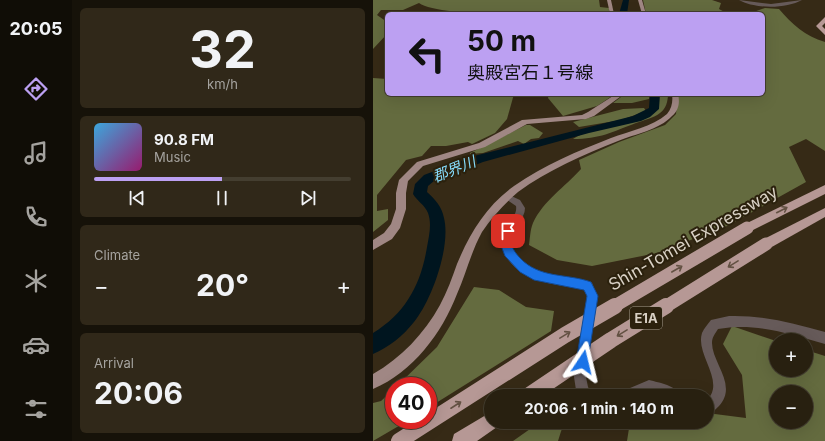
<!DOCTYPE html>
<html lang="en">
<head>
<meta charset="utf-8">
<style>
	:root { --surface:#282010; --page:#302819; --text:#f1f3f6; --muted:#a5a39f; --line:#443e30; --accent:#bca0f2 }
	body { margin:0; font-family:Inter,"Noto Sans JP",sans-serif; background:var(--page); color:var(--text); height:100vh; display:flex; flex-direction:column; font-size:15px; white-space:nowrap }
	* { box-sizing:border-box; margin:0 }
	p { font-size:13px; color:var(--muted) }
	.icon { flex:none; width:22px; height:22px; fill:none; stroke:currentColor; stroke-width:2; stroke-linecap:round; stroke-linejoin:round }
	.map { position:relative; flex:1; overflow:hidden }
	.details { display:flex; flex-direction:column; gap:8px; padding:8px; background:#161209; width:301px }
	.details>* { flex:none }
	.hud { position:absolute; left:12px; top:12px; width:380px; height:84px; border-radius:6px; box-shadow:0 4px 16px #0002,0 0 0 1px var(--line); background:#bca0f2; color:#111; overflow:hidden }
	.buttons { position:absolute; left:396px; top:333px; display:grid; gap:8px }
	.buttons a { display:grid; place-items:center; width:44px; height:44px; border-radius:50%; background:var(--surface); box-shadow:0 4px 16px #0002,0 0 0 1px var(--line); font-size:20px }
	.speed { position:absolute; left:12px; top:377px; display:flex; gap:8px; font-size:20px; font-weight:700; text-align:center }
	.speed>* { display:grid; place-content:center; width:52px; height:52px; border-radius:50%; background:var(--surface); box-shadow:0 4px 16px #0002,0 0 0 1px var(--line); line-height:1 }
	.speed .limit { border:6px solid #d22; background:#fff; color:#111 }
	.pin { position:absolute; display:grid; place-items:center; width:34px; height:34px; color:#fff; margin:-17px; border-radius:8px; box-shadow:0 2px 6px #0006 }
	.me { position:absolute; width:44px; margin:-22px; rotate:10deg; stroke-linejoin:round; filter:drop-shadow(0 0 3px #0008) }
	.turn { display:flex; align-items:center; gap:14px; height:84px; padding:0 16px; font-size:18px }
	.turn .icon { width:52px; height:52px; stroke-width:2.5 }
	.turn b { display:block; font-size:28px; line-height:34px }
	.big { font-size:30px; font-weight:700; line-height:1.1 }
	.details .card { flex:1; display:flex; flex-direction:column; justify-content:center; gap:6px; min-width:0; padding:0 14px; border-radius:6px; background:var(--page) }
	.details .dial { align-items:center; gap:0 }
	.dial b { font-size:52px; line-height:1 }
	.song { display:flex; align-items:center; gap:12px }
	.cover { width:48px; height:48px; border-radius:6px; background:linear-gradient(135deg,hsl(200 70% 55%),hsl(320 70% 35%)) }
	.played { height:4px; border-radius:2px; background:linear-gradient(90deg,var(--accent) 50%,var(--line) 50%) }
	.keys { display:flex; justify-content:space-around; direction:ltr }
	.heat { display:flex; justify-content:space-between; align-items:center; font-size:22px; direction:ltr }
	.trip { position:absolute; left:111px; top:389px; width:230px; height:40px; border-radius:20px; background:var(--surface); box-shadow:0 4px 16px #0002,0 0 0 1px var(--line); font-weight:700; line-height:40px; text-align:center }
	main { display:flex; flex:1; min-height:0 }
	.tab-bar { display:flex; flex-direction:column; width:72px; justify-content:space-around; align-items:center; background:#100d06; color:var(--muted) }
	.tab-bar .icon { width:28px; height:28px }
	.tab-bar .active { color:var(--accent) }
	.tab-bar b { font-size:18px; color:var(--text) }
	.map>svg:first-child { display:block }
	.forest { fill:#646b3f; fill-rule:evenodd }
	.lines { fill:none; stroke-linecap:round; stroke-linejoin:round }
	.river { fill:#00151f; fill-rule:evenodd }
	.minor { fill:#665a59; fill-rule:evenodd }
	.major { fill:#a08784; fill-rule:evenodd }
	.highway { fill:#b69895; fill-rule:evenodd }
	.highway-bridge-far1 { stroke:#b69895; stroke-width:13 }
	.highway-bridge { stroke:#b69895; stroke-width:16 }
	.oneway { stroke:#635143 }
	.route { fill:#1a73e8; stroke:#114b97 }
	.labels { text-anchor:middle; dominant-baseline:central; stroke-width:4; stroke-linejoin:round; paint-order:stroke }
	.shield { fill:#2b210d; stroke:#a49c8d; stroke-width:1 }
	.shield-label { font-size:13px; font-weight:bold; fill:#d8d0c4 }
	.water-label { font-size:15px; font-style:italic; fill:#86ddfd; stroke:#2b210d }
	.near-street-label { font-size:17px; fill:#d8d0c4; stroke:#2b210d }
</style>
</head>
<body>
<main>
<nav class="tab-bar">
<b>20:05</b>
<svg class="icon active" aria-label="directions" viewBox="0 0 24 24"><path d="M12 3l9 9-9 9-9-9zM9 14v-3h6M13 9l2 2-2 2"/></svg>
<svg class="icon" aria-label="music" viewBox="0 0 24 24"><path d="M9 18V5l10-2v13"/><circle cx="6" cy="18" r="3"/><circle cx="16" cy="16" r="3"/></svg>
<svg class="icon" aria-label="phone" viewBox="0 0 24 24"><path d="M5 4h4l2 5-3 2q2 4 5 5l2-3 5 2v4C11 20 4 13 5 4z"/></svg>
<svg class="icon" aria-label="climate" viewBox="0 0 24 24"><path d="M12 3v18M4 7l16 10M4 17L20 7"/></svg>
<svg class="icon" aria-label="car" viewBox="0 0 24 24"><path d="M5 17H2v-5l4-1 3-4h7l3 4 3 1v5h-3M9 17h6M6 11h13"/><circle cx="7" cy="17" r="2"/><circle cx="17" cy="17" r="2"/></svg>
<svg class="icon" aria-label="filters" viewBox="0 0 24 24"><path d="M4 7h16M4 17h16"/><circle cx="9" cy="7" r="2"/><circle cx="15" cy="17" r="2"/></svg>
</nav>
<section class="details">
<div class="card dial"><b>32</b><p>km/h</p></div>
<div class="card">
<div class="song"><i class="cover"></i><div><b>90.8 FM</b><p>Music</p></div></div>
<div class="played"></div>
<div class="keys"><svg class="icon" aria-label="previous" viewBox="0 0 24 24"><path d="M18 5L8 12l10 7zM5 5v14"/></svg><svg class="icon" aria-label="pause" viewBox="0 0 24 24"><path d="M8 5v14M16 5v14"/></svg><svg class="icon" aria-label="next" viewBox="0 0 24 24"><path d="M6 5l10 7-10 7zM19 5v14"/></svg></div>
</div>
<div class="card"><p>Climate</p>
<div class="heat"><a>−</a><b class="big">20°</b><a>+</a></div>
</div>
<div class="card"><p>Arrival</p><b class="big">20:06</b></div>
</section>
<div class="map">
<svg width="452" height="441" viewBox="0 0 452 441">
	<rect width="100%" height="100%" fill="#362a16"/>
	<!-- forest -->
	<g class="forest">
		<path d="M0,0H226L227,7L236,8V14C202,14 68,19 46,3L30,10H8L4,15L14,22V34L0,49Z"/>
		<path d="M270,0H339L348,3L346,9L355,14H273Z"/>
		<path d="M392,8L406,9C419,24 432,36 452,42V151L433,139L416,147L433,182L354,226L284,253L219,266L184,260L156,245C157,239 157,230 160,223C170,201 192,187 208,169L206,160L246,142L292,125L303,114L305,94H390V14H375Z"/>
		<path d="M0,78L14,79V94H141L134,119L122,133L99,144L95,142L73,146H58L49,156L33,160L4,195V211L15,209V220L0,232Z"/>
		<path d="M176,94H242L224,106L190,116L175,98Z"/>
		<path d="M252,94H277L276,99L259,103H240Z"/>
		<path d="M285,94H295C295,101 293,109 287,113C281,118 271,120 263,123C239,132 227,139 200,139C221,124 264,128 282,112C286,107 285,100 285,94Z"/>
		<path d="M271,108L273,111L248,120L206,127L200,122L250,109Z"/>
		<path d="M153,125H157L170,133L166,138L158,139L151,144L145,141L110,153L97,154V153Z"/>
		<path d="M101,287L126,290L153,307L181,311L178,331L55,408V386H24L64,347Z"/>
		<path d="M359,326L403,341V370H433V350L452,356V441H254L257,422H334V413L373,418L369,375L350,344ZM403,392H433V422H403Z"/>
		<path d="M21,389V420H36L0,441V403L8,401Z"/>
		<path d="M167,422H191L185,441H140Z"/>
	</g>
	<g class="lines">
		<!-- river -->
		<g class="river">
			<path d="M250,0H256L254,14H246Z"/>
			<path d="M277,94H287L286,109L277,117L268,121L216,133L110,162L61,181L55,186L54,192C62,199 69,207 71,218C78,246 59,300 41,322C30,336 16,347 0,354V333C33,313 48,284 54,247C56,236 59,224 55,213C52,205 44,201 40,194L42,184L51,175L101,156L260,116L276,108Z"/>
		</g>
		<!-- minor -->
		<g class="minor">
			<path d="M366,0L398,4L429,0C413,9 382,9 366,0Z"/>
			<path d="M134,194L147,200L152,208C152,219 141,225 138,235C137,243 139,250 143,256C161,278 190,275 215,281L219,283L224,296L213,377L215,387L220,396H206L203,390L201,377L214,296L211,290C183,283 148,285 132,254C129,249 128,243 129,236C131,225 145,217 143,206L130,197Z"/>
			<path d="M356,316C389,315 420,323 452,332V344C417,334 382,322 345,329C342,334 339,337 339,343C339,363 365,385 346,406C342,410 339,413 334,416V400C353,381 322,355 329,333C331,328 335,324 338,320Z"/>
			<path d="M276,380C287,383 303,385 307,396H288L276,392L269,396H249L250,391Z"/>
		</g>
		<!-- major -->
		<g class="major">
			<path d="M234,0H238L241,14H237Z"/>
			<path d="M265,0H269L273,14H269Z"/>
			<path d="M243,94H251L221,116L213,119L154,124L112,147L50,166L35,181L33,193V209L27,228L19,239L0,250V240L11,233L18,224L23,209V193L26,180L44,162L106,143L149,120L209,115L215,112Z"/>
			<path d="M299,94H305C307,102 306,110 299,116C286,130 262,134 245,141C210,155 175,170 145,192C131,204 119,217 109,232C98,252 93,274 84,294C69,333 40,372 0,389V374C28,358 51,334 67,305C74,292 79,278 84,264C97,233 113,206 141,186C171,165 205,151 238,138C256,131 279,127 294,114C299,108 300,101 299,94Z"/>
		</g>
		<!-- highway -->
		<g class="highway">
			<path d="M452,17V23L449,26L452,29V35L443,26Z"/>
			<path d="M452,185V194L374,233L370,231L368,228L370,225Z"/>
			<path d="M452,208V217L397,248L393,249L389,248L387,244L389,240Z"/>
			<path d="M118,412V422H127L124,427L104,441H79L81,434Z"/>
		</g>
		<!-- highway-bridge-far1 -->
		<g class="highway-bridge-far1">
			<path d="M240,307L374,228"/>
			<path d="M292,307L393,244"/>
		</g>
		<!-- highway-bridge -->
		<g class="highway-bridge">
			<path d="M155,396L238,340L293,306"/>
			<path d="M26,441L192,335L242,306"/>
		</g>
	</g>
	<!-- one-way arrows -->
	<defs><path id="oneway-shaft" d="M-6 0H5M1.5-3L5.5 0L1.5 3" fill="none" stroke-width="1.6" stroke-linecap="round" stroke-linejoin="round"/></defs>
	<g class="oneway">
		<use href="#oneway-shaft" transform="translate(409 210) rotate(-27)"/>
		<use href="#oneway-shaft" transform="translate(360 264) rotate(148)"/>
		<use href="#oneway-shaft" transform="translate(304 269) rotate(-30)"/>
		<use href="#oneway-shaft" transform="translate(249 333) rotate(148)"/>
		<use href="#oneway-shaft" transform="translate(192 335) rotate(-31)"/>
		<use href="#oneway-shaft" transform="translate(83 405) rotate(-33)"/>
	</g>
	<!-- route -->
	<path class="route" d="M135,227L140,231C137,244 138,248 147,258C167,279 193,273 218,282L225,296L214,366L210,368L205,366L203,362L214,296L211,290L161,280L147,272L132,256L127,243L131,231Z"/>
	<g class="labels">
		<!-- shield labels -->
		<rect class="shield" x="257" y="307" width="32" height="22" rx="3"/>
		<g class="shield-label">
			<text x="273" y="318">E1A</text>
		</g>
		<!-- water labels -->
		<g class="water-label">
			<text transform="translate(81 169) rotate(-22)">郡界川</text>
		</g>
		<!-- near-street labels -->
		<g class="near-street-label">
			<text transform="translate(320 238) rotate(-30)">Shin-Tomei Expressway</text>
		</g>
	</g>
</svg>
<div class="buttons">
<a>+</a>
<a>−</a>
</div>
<div class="speed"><div class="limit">40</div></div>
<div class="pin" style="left:135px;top:231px;background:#d93025"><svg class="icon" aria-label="arrive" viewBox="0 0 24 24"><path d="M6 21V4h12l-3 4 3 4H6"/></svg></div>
<svg class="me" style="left:210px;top:362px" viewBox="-20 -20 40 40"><path d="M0-17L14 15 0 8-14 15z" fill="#1a73e8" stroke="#fff" stroke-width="4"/></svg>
<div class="trip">20:06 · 1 min · 140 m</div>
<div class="hud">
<div class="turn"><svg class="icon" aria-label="left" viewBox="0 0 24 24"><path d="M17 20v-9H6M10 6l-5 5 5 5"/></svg><div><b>50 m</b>奥殿宮石１号線</div></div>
</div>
</div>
</main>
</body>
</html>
